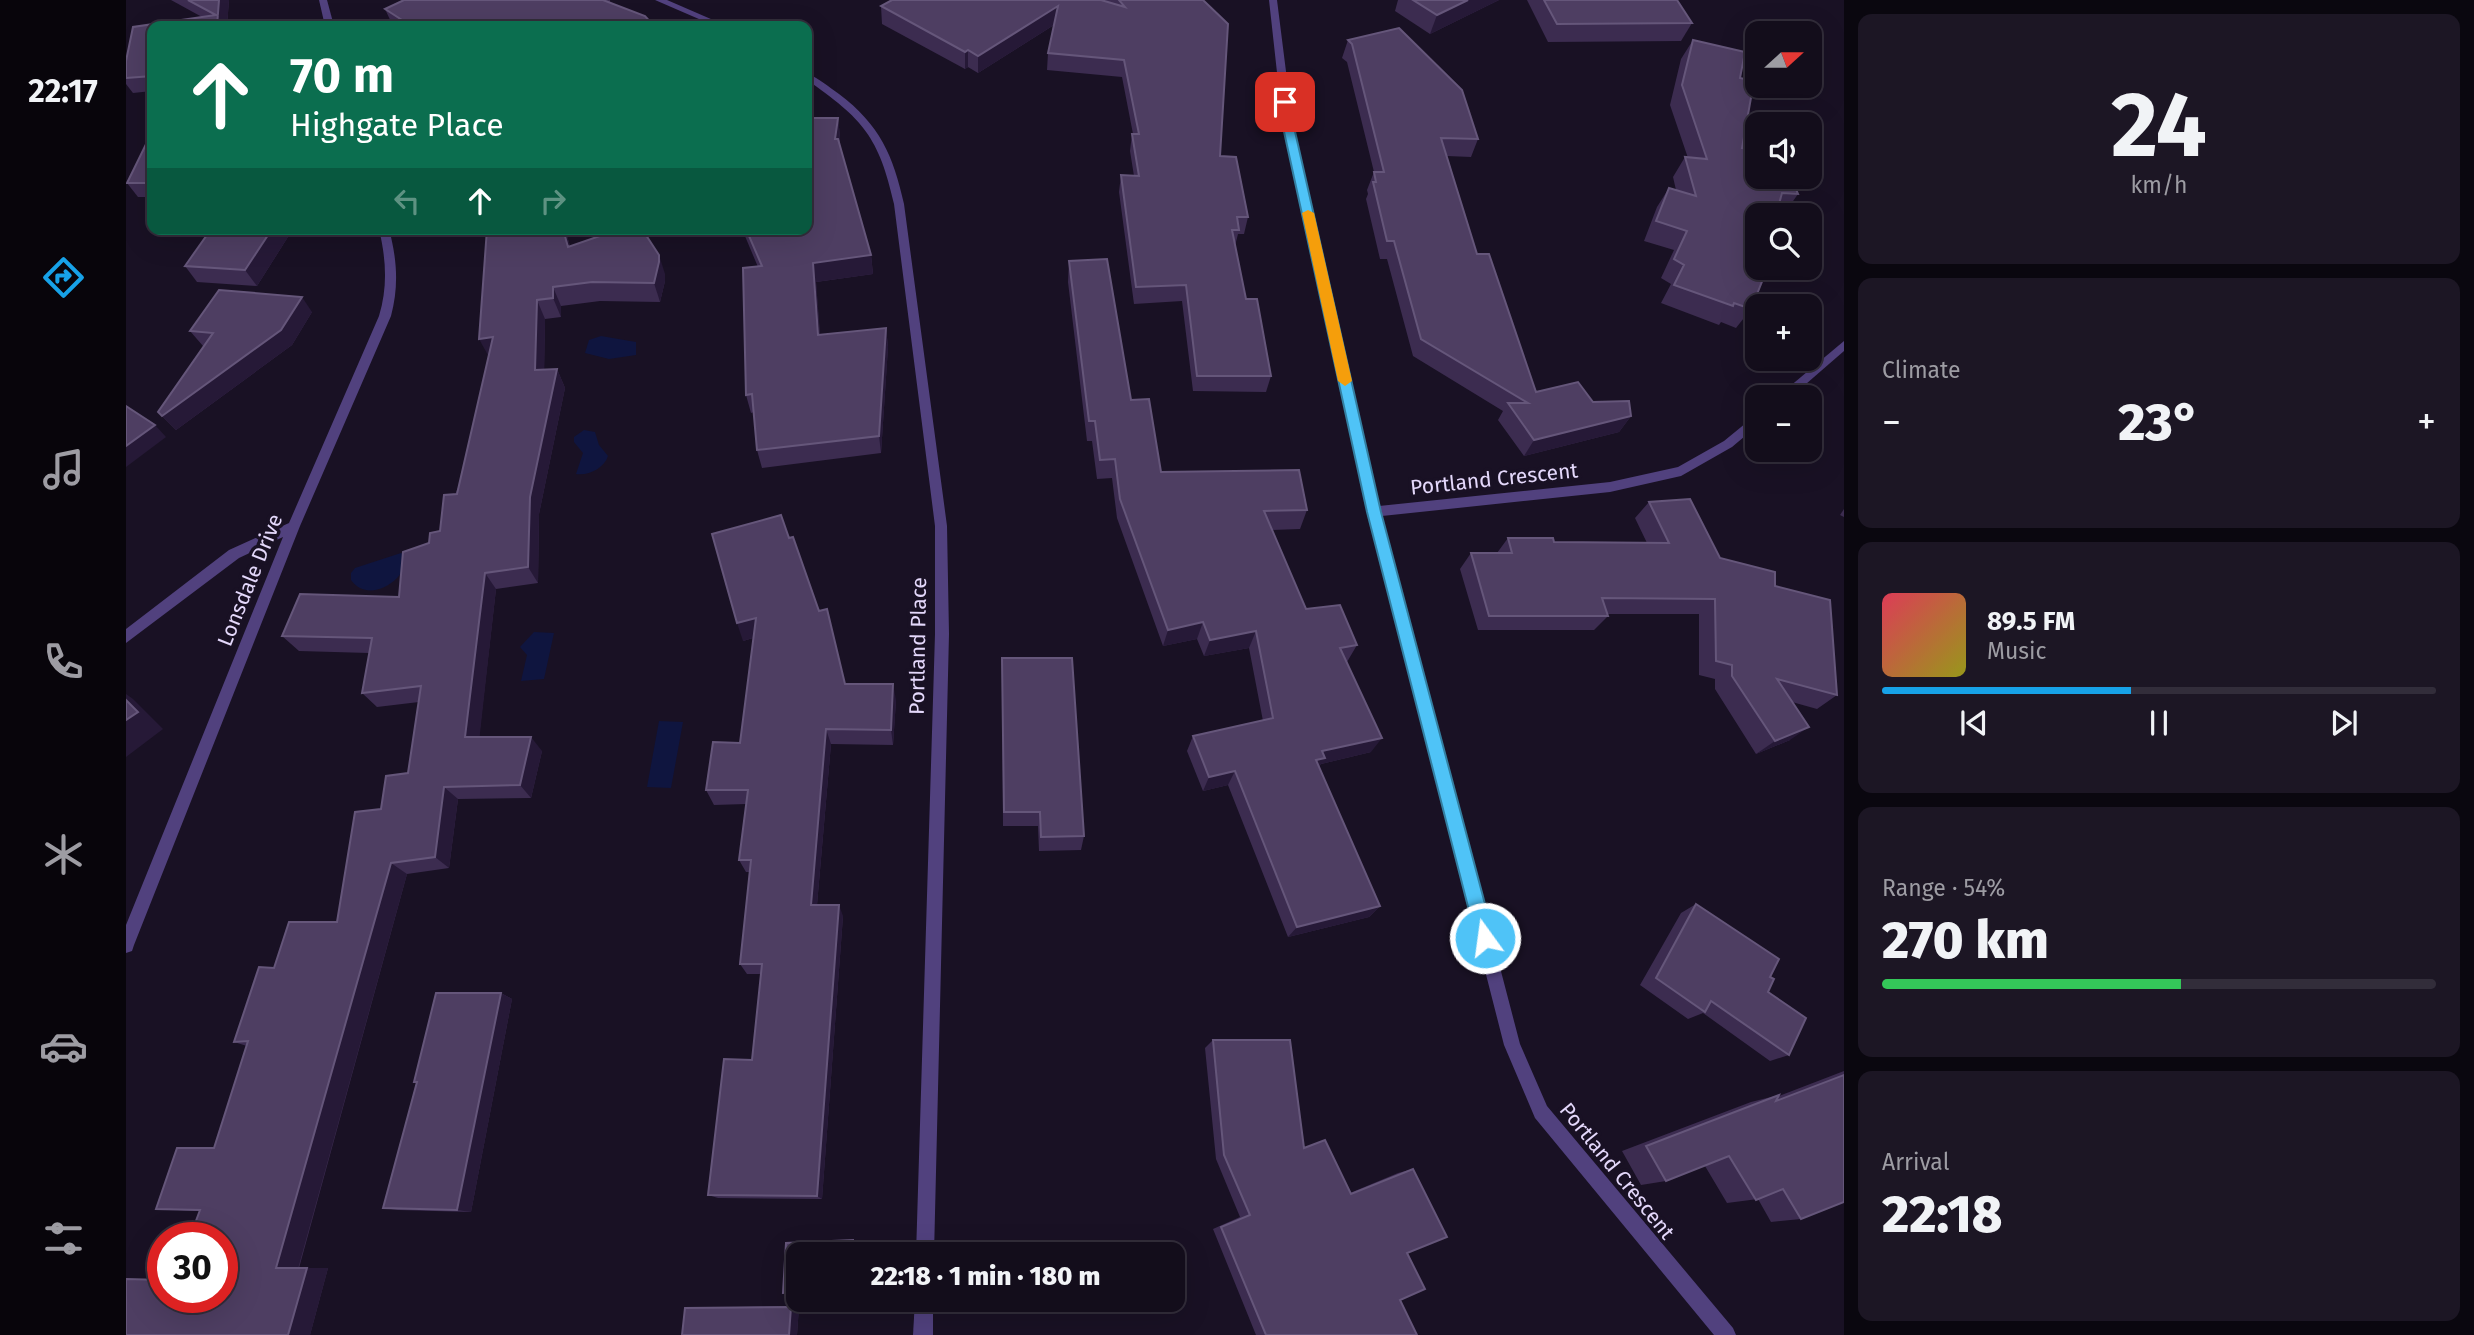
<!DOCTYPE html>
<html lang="en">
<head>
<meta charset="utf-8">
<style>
	:root { --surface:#130d1b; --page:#1c1624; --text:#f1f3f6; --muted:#9d9ca3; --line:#322d3a; --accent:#17a2e8 }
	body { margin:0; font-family:"Fira Sans",sans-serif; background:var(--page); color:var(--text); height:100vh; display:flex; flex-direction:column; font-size:26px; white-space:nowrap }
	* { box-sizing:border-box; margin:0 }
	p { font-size:23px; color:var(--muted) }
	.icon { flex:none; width:38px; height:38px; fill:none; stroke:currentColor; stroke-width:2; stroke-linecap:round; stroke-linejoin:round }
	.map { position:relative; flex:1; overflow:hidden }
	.sheet { display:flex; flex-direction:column; gap:14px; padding:14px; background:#0a070f; width:630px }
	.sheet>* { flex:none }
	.banner { position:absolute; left:21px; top:21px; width:665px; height:214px; border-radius:14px; box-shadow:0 7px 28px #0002,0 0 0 2px var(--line); background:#0b6e4f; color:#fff; overflow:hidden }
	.needle { width:46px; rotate:69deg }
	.controls { position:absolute; left:1619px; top:21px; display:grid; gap:14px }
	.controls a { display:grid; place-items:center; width:77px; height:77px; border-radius:14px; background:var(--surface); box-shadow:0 7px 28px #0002,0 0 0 2px var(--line); font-size:35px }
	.speed { position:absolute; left:21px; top:1222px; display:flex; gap:14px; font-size:35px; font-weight:700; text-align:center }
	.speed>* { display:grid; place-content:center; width:91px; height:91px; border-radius:50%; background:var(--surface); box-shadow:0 7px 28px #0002,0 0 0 2px var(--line); line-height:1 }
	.speed .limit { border:10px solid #d22; background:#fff; color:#111 }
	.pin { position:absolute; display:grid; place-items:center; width:60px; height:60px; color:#fff; margin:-30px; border-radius:14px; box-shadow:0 4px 10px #0006 }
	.me { position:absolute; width:77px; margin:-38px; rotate:346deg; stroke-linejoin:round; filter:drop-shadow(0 0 5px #0008) }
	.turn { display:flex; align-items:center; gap:24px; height:147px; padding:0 28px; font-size:32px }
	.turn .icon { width:91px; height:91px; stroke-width:2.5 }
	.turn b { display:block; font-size:49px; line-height:60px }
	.lanes { display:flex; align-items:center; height:66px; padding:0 28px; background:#0003; justify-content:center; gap:35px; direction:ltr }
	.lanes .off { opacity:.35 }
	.big { font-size:52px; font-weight:800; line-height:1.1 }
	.sheet .tile { flex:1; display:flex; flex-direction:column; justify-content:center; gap:10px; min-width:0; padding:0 24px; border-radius:14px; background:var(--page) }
	.sheet .dial { align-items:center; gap:0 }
	.dial b { font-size:91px; line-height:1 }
	.song { display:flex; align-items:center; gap:21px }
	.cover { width:84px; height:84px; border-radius:10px; background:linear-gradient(135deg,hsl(350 70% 55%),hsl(60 70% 35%)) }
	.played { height:7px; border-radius:4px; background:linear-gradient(90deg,var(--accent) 45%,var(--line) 45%) }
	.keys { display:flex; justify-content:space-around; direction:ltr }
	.heat { display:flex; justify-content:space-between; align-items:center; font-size:38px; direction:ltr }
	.charge { height:10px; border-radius:5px; background:linear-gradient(90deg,#34c759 54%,var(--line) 0) }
	.trip { position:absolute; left:660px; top:1242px; width:399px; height:70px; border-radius:14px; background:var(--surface); box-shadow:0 7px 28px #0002,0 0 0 2px var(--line); font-weight:800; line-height:70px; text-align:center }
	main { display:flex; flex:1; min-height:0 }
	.tab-bar { display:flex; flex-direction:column; width:126px; justify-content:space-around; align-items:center; background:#08050b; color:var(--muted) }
	.tab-bar .icon { width:49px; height:49px }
	.tab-bar .active { color:var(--accent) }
	.tab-bar b { font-size:32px; color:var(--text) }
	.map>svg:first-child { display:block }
	.water { fill:#0f153f }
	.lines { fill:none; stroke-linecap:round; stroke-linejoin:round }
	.minor { fill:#51417e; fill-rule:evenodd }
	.wall { fill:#3c2c50 }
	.shaded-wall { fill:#261937 }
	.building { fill:#4e3e62; stroke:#65567a; stroke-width:2 }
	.route { fill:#4fc3f7; stroke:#337fa1; stroke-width:2 }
	.slow { fill:#f59e0b }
	.labels { text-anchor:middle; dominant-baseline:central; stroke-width:7; stroke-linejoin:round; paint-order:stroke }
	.street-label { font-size:21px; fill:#e4d8fb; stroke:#191124 }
</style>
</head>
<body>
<main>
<nav class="tab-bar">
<b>22:17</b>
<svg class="icon active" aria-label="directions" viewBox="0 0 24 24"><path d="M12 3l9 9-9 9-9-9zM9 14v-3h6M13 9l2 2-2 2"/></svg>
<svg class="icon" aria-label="music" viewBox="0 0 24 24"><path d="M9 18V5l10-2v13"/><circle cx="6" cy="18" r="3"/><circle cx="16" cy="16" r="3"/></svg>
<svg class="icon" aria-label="phone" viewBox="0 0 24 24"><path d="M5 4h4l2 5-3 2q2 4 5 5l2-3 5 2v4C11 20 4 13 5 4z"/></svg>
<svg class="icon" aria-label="climate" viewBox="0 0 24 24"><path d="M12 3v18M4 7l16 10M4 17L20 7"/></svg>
<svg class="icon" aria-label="car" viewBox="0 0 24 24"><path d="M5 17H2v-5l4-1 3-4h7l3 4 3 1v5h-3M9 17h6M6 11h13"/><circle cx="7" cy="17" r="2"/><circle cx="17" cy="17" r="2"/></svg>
<svg class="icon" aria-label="filters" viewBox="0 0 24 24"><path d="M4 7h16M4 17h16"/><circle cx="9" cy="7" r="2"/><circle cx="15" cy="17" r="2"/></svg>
</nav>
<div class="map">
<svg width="1718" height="1335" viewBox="0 0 1718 1335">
	<rect width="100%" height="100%" fill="#191124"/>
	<!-- water -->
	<g class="water">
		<path d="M475,336L510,342V355L483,359L459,353L463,340Z"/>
		<path d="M458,430L469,432L473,445L482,456C478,468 463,476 450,474L457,453L448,442V437Z"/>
		<path d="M275,553L284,558C280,565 276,573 271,578C258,591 237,597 225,580V573L229,568Z"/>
		<path d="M408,632L428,633L418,679L395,681L401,655L394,647Z"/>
		<path d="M533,721L557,722L545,788L521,787Z"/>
	</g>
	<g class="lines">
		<!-- minor -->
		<g class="minor">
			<path d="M193,0H201L208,26H199Z"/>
			<path d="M529,0H541L601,26H589Z"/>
			<path d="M1143,0H1151L1167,127L1253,506L1484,482L1552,467L1598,441L1631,414V426L1606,447L1555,476L1484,492L1256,516L1394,1044L1421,1106L1607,1328L1610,1335H1588L1409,1118L1378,1045L1242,512L1157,127Z"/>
			<path d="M681,73C692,78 703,87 713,94C754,125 767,155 778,204L821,526L823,634L808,1255H790L809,634V526L768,204C753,137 737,119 681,80Z"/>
			<path d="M253,229H263C271,259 273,286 265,316L174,526L8,945L6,951L0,953V925L157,537L113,558L0,643V629L103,550L163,523L253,316C262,286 260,259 253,229Z"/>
			<path d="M1718,341V351L1665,397H1651Z"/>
			<path d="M789,1300H807V1335H787Z"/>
		</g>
	</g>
	<!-- wall -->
	<g class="wall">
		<path d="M45,0H103L101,26H26V91L7,93L0,84V61L7,27L76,17Z"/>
		<path d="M278,0H484V3L528,26H267L259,9Z"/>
		<path d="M766,0H1077L1094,156L1122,217L1118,234H1112L1109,246L1120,299L1145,376L1140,392L1067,391L1056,301L1008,304L993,192L995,175L1008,176L1004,151L1006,134H1007L996,77L921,70L922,53L928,25L852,73L842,67L839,69L756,24L755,6Z"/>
		<path d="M1272,0H1373L1304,34L1269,11Z"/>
		<path d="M1401,0H1551L1566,23L1555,41L1422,42Z"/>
		<path d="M1222,40L1352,139L1345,157L1321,156L1351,254L1410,392L1467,402L1505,416L1493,432L1398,456L1372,420L1377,411L1287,356L1261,259H1254L1240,199L1242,194L1241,190L1248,172L1221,62L1216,58Z"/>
		<path d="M1567,40L1614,78L1616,148L1672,194L1658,214L1650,213L1631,215L1625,309L1610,328L1595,322L1593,325L1535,303L1545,284L1535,278L1548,250L1518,241L1531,207L1543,188L1550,190L1547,177L1559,157L1562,158L1544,105L1555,59Z"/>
		<path d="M712,118L714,137V145L745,255L747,274L690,282L694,335L760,328L762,347L755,453L636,468L631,450L628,412L625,413L620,395L632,267L616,229H681Z"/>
		<path d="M26,132V197H12L1,183Z"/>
		<path d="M167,229L131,286L71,282L59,266L81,236L78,232Z"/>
		<path d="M439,229L444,246L539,274V281L534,302L474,301L435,306V317L419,319L418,370L431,369L439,388L413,514L412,583L370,589L353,737L416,751L405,798L332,799L323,868L281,874L173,1268H202L184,1335H0L96,1297L73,1211L30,1209L88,1148L121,1046L108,1042L148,968L211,922L255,809L282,773L293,702L251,707L236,693L243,653L173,651L156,636L273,597L303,543L314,531Z"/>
		<path d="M943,261L1005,400L1035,472L1181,510L1174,529L1146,530L1180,609L1231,645L1221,662L1245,752L1195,764L1193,766L1254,906L1243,917L1162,937L1102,785L1077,791L1061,751L1067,736L1137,721L1123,648L1078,656L1071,639L1037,646L991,518L986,478L971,479L966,441H961L942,282Z"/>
		<path d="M186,312L166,345L50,430L32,412L78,346H77L64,331Z"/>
		<path d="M1523,502L1594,558L1649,586L1711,695L1691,709L1666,702L1664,740L1630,754L1589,689V679L1573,675V614H1481L1482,616L1468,630H1352L1334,569L1345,553H1371L1382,538L1428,542L1521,543L1509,518Z"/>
		<path d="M1718,509V517L1714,515Z"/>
		<path d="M663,538L693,611L719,684L770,700L767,745L705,744L691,905L717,916L696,1199L592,1198L582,1195L626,1060L635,974H621L614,964L624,872H620L613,860L620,804L588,805L580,790L614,743L627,638L617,641Z"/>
		<path d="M876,658L958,836L955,850L913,851L912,826H877Z"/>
		<path d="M1570,904L1644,977L1642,992L1663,1055L1644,1061L1577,1013L1562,1019L1514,985L1555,913Z"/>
		<path d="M375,993L386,999L345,1212L272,1210L257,1208L291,1083L288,1082Z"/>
		<path d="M1087,1040L1178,1148L1224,1193L1272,1173L1287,1169L1281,1253L1274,1300L1291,1335H1130L1087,1229L1114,1217L1090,1159L1079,1048Z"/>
		<path d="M1718,1071V1202L1675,1219L1645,1222L1632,1199L1601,1203L1579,1166L1540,1181L1515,1185L1496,1151L1625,1102L1653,1095V1096Z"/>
		<path d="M673,1306L671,1335H556L559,1308Z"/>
	</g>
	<!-- shaded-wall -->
	<g class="shaded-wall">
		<path d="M93,0H103L101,26H91Z"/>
		<path d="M1342,0H1373L1304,34L1311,15Z"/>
		<path d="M932,6L931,23L852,73V56Z"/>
		<path d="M842,50V67L839,69V52Z"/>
		<path d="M712,118L714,137L712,159L709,139Z"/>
		<path d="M146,229H167L131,286L119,270Z"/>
		<path d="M437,229H439L450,266L442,247Z"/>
		<path d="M533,255L539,274V281L534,302L528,283Z"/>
		<path d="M745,255L747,274L690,282L695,354L692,335L687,263Z"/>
		<path d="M427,287L435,306V317L427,298Z"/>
		<path d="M176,297L186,312L166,345L50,430L36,416Z"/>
		<path d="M411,300L419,319L418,389L409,370Z"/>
		<path d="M760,328L762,347L755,453L753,436Z"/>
		<path d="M367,337L363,357L353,339Z"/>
		<path d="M431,369L439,388L413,514L412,583L402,567L404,497Z"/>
		<path d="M1505,416L1493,432L1398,456L1408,440Z"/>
		<path d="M29,425L40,437L0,467V446Z"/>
		<path d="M359,573L370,589L352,751L339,737Z"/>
		<path d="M630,618L636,635L617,641L611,623Z"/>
		<path d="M1077,622L1071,639L1037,646L1042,630Z"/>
		<path d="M1130,631L1123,648L1078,656L1084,640Z"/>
		<path d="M767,684L770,700L767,745L765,730Z"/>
		<path d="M0,694L7,699L37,729L0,757Z"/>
		<path d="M1683,727L1664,740L1630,754L1649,741Z"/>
		<path d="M700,729L705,744L690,916L685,905Z"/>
		<path d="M405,737L416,751L405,798L394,785Z"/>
		<path d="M1256,738L1245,752L1195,764L1189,772L1181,774L1196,751Z"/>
		<path d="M1109,771L1102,785L1077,791L1083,777Z"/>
		<path d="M318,787L332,799L323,868L309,857Z"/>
		<path d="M265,863L281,874L172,1269L150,1268Z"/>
		<path d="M713,905L717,916L696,1199L691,1196Z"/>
		<path d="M1254,906L1243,917L1162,937L1171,927Z"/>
		<path d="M375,993L386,999L345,1212L331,1210Z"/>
		<path d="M727,1240L729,1241L728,1255H727Z"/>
		<path d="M181,1268H202L184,1335H162Z"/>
		<path d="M673,1306L671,1335H663L665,1307Z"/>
	</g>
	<!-- building -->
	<g class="building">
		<path d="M62,0H93L91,26H26V76L0,78V61L7,27L90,15Z"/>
		<path d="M278,0H477L519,16L528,26H278L282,24L259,9Z"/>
		<path d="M766,0H975L999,7L993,0H1077L1102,24L1094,156L1110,157L1122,217H1111L1113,230H1106L1120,299H1131L1145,376H1071L1060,285L1010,287L995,175L1013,176L1006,134H1013L998,60L922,53L932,6L852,56L842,50L839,52L755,6Z"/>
		<path d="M1287,0H1342L1311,15Z"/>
		<path d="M1418,0H1551L1566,23L1431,24Z"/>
		<path d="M1273,28L1336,90L1352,139L1315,138L1351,254H1363L1410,392L1452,382L1467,402L1503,401L1505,416L1408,440L1382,403H1402L1295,339L1268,241H1261L1247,182H1250L1248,172H1258L1226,44L1222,40Z"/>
		<path d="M1567,40L1619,52L1614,78L1628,81L1616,148L1631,149V177H1665L1672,194L1656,193L1650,215H1631V268H1634L1633,272L1639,274L1625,309L1608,303L1607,306L1548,285L1558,265L1548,259L1561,231L1530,221L1543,188L1570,196L1559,157L1581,159L1556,85Z"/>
		<path d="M681,118H712L709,139H712L745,255L687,263L692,335L760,328L753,436L631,450L626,394L620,395L617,268L636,266L620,229H681Z"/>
		<path d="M26,132V183H1Z"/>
		<path d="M80,229H146L119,270L59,266L83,232H78Z"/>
		<path d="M361,229H437L442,247L494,229H516L533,255V262L528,283L466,282L427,287V298L411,300L409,370L431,369L404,497L402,567L359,573L339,737H405L394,785L318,787L309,857L265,863L150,1268H181L162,1335H0V1279L37,1280V1297H96V1237H64L74,1210L30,1209L51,1148H88L122,1041L108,1042L133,967L148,968L163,922H211L229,812L255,809L260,776L282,773L295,686L236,693L246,638L156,636L174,594L273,597L277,552L303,543L304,533L314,531L318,495L331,494L367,337L353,339Z"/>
		<path d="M981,259L1005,400L1023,399L1035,472L1173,470L1181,510L1138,511L1180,609L1214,605L1231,645L1214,648L1256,738L1196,751L1199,758L1190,760L1254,906L1171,927L1109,771L1083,777L1067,736L1147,718L1130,631L1084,640L1077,622L1042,630L994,499L989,459L974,460L969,421H963L943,261Z"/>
		<path d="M93,290L176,297L155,330L36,416L32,412L87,333L64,331Z"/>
		<path d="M0,406L29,425L0,446Z"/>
		<path d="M1564,499L1594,558L1649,572V586L1704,600L1711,695L1651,679L1683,727L1649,741L1606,676V665L1590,661L1589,599L1476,598L1482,616H1363L1345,553H1386L1382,538H1427L1428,542L1543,543L1523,502Z"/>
		<path d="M655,515L663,538L667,537L693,611L701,609L719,684H767L765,730L700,729L685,905H713L691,1196L582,1195L598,1059L626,1060L636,964H614L625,860H613L622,790H580L587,742L614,743L630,618L611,623L586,534Z"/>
		<path d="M876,658H946L958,836L915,837L914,812H878Z"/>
		<path d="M0,700L12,712L0,720Z"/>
		<path d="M1570,904L1653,959L1644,977L1648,979L1642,992L1680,1018L1663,1055L1585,1001L1579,1012L1530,978Z"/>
		<path d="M310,993H375L331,1210L257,1208L291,1082H288Z"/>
		<path d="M1087,1040H1164L1178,1148L1199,1140L1225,1194L1287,1169L1321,1237L1281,1253L1299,1289L1274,1300L1291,1335H1140L1095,1227L1124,1215L1098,1155Z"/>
		<path d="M1718,1075V1202L1675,1219L1657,1189L1630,1200L1603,1156L1540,1181L1520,1146L1653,1095L1650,1101Z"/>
		<path d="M727,1240V1255H672V1292L657,1293L660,1243Z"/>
		<path d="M665,1307L663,1335H556L559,1308Z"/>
	</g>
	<!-- route -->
	<path class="route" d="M1155,99L1165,102L1168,127L1255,512L1368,938L1365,945L1359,947L1352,945L1350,938L1241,512L1157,127Z"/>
	<!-- slow -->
	<path class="slow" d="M1182,210L1188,213L1226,381L1219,386L1212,381L1176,213Z"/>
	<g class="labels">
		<!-- street labels -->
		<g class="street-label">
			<text transform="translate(1368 479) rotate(-6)">Portland Crescent</text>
			<text transform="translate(124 580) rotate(-68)">Lonsdale Drive</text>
			<text transform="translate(792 646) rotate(-89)">Portland Place</text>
			<text transform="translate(1491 1171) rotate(51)">Portland Crescent</text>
		</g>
	</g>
</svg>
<div class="controls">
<a><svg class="needle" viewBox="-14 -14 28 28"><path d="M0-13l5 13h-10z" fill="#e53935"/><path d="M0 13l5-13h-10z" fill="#9d9ca3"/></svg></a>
<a><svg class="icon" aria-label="sound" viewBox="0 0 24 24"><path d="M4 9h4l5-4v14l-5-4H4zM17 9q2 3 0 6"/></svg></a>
<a><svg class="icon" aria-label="search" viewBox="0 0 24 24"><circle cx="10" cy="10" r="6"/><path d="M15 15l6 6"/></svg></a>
<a>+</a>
<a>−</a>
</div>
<div class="speed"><div class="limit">30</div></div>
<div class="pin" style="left:1159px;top:102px;background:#d93025"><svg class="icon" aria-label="arrive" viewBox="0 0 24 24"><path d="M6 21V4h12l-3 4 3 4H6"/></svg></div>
<svg class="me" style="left:1359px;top:938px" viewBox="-20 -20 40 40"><circle r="17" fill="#4fc3f7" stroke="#fff" stroke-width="3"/><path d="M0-11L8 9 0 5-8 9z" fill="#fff"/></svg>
<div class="trip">22:18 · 1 min · 180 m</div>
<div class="banner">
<div class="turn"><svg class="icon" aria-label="ahead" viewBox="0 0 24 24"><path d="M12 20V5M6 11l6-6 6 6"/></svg><div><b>70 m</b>Highgate Place</div></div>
<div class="lanes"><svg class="icon off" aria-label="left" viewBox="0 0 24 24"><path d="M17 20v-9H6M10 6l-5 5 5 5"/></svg><svg class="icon" aria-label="ahead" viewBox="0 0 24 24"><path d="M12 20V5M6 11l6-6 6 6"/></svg><svg class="icon off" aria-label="right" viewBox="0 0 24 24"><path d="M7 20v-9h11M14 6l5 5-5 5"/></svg></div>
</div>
</div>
<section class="sheet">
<div class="tile dial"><b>24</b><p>km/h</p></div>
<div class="tile"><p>Climate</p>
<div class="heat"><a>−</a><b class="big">23°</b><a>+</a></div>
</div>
<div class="tile">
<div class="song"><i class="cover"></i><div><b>89.5 FM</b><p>Music</p></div></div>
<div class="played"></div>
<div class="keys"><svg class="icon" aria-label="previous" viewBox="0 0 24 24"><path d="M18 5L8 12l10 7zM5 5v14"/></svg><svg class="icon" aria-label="pause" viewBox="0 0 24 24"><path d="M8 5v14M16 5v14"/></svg><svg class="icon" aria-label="next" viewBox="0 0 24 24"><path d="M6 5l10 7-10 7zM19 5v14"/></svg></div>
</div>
<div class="tile"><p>Range · 54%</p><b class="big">270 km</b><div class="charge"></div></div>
<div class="tile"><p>Arrival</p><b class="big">22:18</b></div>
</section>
</main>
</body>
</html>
